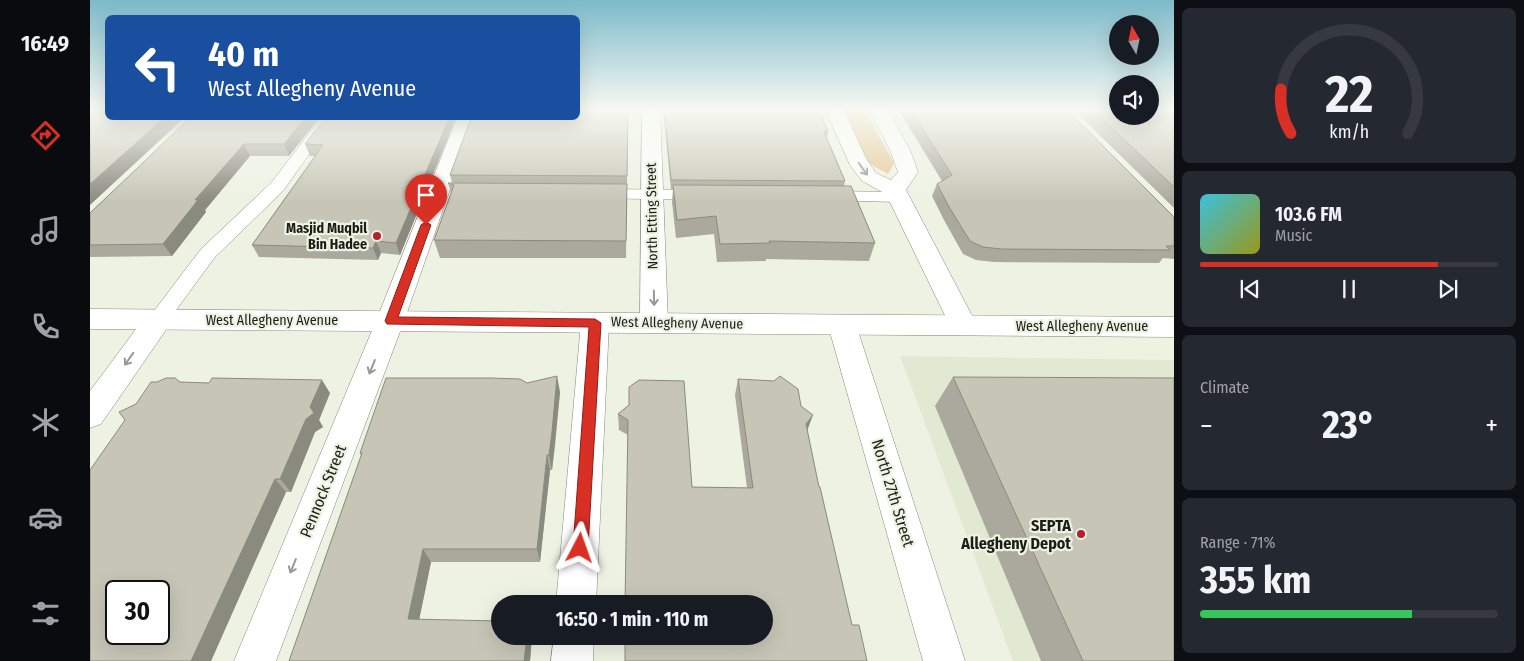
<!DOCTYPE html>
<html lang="en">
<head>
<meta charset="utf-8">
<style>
	:root { --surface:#171b24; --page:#242831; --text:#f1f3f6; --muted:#9ea1a6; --line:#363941; --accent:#d93025 }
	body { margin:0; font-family:"Fira Sans Condensed",sans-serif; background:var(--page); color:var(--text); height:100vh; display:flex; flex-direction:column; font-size:19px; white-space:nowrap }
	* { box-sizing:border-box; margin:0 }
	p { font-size:16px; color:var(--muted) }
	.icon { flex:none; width:28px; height:28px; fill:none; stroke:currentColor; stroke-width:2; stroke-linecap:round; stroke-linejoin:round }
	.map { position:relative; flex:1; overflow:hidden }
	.details { display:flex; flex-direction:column; gap:8px; padding:8px; background:#0d0f14; width:350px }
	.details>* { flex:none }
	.hud { position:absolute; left:15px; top:15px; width:475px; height:105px; border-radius:8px; box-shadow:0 5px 20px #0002; background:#1a4fa0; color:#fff; overflow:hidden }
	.needle { width:32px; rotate:351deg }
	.controls { position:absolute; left:1019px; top:15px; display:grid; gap:10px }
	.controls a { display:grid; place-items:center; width:50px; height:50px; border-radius:50%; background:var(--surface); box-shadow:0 5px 20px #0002; font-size:25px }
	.speed { position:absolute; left:15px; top:580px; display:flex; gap:10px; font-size:25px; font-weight:700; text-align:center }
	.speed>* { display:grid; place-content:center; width:65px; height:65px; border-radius:50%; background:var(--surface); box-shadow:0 5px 20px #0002; line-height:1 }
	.speed .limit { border:2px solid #111; border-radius:8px; background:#fff; color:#111 }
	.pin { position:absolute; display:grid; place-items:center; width:42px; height:42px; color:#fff; margin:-51px -21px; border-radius:50% 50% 50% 0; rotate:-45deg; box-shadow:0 0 5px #0007 }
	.pin .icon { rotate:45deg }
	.me { position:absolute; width:55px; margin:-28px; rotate:4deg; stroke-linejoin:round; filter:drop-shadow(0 0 4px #0008) }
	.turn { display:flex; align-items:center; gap:18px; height:105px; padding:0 20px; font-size:22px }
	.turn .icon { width:65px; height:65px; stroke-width:2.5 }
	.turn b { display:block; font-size:35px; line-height:42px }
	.big { font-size:38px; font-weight:700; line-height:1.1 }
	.details .widget { flex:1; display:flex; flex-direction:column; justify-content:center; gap:8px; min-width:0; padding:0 18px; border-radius:8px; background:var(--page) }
	.details .dial { align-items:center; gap:0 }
	.dial svg { height:130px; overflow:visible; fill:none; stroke:var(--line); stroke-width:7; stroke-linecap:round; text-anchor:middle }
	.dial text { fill:var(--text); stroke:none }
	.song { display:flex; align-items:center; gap:15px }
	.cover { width:60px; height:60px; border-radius:8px; background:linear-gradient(135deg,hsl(190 70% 55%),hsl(60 70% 35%)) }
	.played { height:5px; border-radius:2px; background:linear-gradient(90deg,var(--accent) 80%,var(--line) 80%) }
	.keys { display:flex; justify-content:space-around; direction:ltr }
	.heat { display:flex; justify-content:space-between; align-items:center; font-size:28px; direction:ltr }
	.charge { height:8px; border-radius:4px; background:linear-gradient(90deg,#34c759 71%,var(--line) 0) }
	.trip { position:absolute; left:401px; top:595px; width:282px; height:50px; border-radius:25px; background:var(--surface); box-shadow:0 5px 20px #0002; font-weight:700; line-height:50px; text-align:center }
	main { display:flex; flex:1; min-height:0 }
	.dock { display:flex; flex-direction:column; width:90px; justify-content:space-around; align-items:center; background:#090b0e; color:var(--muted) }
	.dock .icon { width:35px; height:35px }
	.dock .selected { color:var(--accent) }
	.dock b { font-size:22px; color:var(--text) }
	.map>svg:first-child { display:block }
	.built { fill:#e2e9d2 }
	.green { fill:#e6c794 }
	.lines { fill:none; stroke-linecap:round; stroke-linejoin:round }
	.service-casing { stroke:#84887a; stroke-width:1 }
	.minor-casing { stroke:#84887a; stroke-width:1 }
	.tertiary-casing { stroke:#84887a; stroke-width:1 }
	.secondary-casing { stroke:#84887a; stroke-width:1 }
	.service { fill:#fff; fill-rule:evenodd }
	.minor { fill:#fff; fill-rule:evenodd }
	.tertiary { fill:#fff; fill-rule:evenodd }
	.secondary { fill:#fff; fill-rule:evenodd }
	.wall { fill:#aba99d }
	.shaded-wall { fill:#8b8a7f }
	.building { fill:#c7c5b6; stroke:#8b8a7f; fill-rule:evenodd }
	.oneway { stroke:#999997 }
	.route { fill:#d93025; stroke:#8d1f18 }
	.poi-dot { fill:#b32130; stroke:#eef2e3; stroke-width:2 }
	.labels { text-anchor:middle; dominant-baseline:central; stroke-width:4.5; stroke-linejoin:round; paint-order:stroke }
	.street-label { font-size:14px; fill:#1c1d18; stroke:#eef2e3 }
	.poi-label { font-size:14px; font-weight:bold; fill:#1c1d18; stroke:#eef2e3; text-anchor:end }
	.near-street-label { font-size:16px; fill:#1c1d18; stroke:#eef2e3 }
	.near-poi-label { font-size:16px; font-weight:bold; fill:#1c1d18; stroke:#eef2e3; text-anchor:end }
</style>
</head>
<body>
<main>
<nav class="dock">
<b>16:49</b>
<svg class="icon selected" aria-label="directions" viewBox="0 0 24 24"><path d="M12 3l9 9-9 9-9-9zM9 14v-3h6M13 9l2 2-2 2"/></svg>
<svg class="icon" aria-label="music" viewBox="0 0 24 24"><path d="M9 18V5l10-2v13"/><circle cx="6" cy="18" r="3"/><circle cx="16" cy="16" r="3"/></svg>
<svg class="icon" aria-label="phone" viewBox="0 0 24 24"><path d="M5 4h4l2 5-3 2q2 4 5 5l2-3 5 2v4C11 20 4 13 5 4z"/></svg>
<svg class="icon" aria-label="climate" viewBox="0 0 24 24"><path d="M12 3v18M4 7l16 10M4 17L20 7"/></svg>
<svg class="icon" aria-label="car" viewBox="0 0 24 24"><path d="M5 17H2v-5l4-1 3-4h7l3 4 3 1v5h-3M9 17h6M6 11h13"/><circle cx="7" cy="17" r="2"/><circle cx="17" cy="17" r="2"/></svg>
<svg class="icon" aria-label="filters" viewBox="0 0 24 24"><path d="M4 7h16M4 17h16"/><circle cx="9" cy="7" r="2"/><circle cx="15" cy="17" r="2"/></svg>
</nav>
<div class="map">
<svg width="1084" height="661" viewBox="0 0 1084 661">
	<rect width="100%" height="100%" fill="#eef2e3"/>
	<!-- built -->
	<path class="built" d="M810,356L1084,360V661H923Z"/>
	<!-- green -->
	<path class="green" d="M752,109H774L804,163L798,174L778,163Z"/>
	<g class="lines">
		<!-- service casing -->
		<g class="service-casing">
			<g id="service">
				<path d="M231,118H245L193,191L125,257L75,325L68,328L61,325L58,320L61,315L111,249L181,183Z"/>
				<path d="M508,189L610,190L616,191L618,195L616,199L610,200L502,198L500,194L502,190Z"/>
				<path d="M736,191L808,192L814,193L816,197L814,201L808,202L730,200L728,196L730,192Z"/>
			</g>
		</g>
		<!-- minor casing -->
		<g class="minor-casing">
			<g id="minor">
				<path d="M552,109H570L578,323L574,330L564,333L554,330L550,323Z"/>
				<path d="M735,109H753L777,160L786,173L801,180L808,172L800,150L779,109H797L820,150L828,172L816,190L887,325L883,332L873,335L863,332L796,194L772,181L760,165Z"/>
				<path d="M367,118H385L314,321L186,661H144L286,321Z"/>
				<path d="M68,310L78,313L82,320L78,327L11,424L0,428V391L58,313Z"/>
				<path d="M505,313L515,316L519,323L506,604H466L491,323L495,316Z"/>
				<path d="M464,636H504L503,661H461Z"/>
			</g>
		</g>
		<!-- tertiary casing -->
		<g class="tertiary-casing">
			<path id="tertiary" d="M752,315L762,318L766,325L875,661H833L738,325L742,318Z"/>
		</g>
		<!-- secondary casing -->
		<g class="secondary-casing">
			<path id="secondary" d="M0,309L1084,317V337L0,329Z"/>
		</g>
		<!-- service -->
		<use href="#service" class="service"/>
		<!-- minor -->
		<use href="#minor" class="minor"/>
		<!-- tertiary -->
		<use href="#tertiary" class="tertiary"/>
		<!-- secondary -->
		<use href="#secondary" class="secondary"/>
	</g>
	<!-- wall -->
	<g class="wall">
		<path d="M538,109L536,258H350L344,240L361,193L358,183H362L360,175Z"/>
		<path d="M573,109H729L738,132L737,138L755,181L754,186L785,243L779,261L676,259V261L627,262L624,234L586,238L582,202L583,189H581Z"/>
		<path d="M808,109H976L1084,217V259L1073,258L1069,263L904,262L886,260L873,254L854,220L842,196L847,184L852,181Z"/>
		<path d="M983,109H1084V208Z"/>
		<path d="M100,118H229L199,156H160L115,210L116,212L82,256L0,257V213Z"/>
		<path d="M366,118L310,255L291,253L288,260L169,257L162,245L225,156H220L215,144Z"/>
		<path d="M863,377L1084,661H951L845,406Z"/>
		<path d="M648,379L711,406L729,487L762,625L538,435L529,430L528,414L539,405L602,487L657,488L645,395Z"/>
		<path d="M90,382L240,393L229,420L233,427L225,432L201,492H196L121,661H0L46,404Z"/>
		<path d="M437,383L470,392L465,447L462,470H460L450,562H341L329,620L410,636H442L440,661H199L271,456L270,453Z"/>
	</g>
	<!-- shaded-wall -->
	<g class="shaded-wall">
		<path d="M74,118H94L0,205V184Z"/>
		<path d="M215,118H229L199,156L194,144Z"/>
		<path d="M359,118H366L310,255L306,243Z"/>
		<path d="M154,144L160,156L115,210L116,212L82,256L73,244L105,200Z"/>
		<path d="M286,241L291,253L288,260L283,248Z"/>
		<path d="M467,376L470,392L462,470L459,455Z"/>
		<path d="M232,380L240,393L229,420L233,427L225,432L201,492L190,479L220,407Z"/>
		<path d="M723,415L717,431L716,424Z"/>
		<path d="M457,455L460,470L450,562L447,549Z"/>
		<path d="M185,479L196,492L121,661H101Z"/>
		<path d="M333,549L341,562L327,630L318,619Z"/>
		<path d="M437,636H442L440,661H434Z"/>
	</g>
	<!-- building -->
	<g class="building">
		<path d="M0,109H18V118H74L0,184Z"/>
		<path d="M488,109H538L537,176L360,175L381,118H488Z"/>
		<path d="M574,109H729L738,132H734L755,181L581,180Z"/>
		<path d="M820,109H976L1084,217V246H1076L1080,250L911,249L893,247L880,241L859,207L847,184L862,175Z"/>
		<path d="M1002,109H1028V116H1060V109H1084V187Z"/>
		<path d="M100,118H215L194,144H154L105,200H108L73,244L0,245V213Z"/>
		<path d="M235,118H359L306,243L286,241L283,248L162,245L233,145L215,144Z"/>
		<path d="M358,183L537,184L536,241L344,240L364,185Z"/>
		<path d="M583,185L761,186L785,243L679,241L680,243L630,244L626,216L587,220Z"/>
		<path d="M467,376L462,432L459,455H457L447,549H333L318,619L410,621V636H437L434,661H199L272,453H270L296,378H400L430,379L437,383Z"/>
		<path d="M690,376L708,389L711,406L723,415L716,424L729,487H730L762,625H769L777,661H535V636H675V604H535L538,420L528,414L539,405V387L549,380L594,381L602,487L663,488L648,379L684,381Z"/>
		<path d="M863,377L1084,378V661H993Z"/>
		<path d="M76,378H85L90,382L119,383L122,378L232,380L220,407L224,413L216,419L190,479H185L101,661H0V470L35,420L29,412L46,404L61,382H67ZM26,591H69V634H26Z"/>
	</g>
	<!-- one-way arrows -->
	<defs><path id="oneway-shaft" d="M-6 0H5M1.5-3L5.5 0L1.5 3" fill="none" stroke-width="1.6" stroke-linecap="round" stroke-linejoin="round" transform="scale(1.25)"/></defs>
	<g class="oneway">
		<use href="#oneway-shaft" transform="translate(773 169) rotate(55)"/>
		<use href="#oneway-shaft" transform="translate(564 298) rotate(89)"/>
		<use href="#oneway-shaft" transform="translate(39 359) rotate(125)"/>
		<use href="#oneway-shaft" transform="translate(282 367) rotate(112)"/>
		<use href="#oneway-shaft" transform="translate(203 566) rotate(112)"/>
	</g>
	<!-- sky -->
	<linearGradient id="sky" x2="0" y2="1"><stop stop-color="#7dbaca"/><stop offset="0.54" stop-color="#f7f9f2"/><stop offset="1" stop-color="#f7f9f2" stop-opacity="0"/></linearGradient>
	<rect width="1084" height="202" fill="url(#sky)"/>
	<!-- route -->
	<path class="route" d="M336,222L341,225L308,317L505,319L511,323L498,548L495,553L490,555L485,553L483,548L499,327L297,324L295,321L331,225Z"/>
	<!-- markers -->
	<g class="poi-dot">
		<circle cx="287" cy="236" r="5"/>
		<circle cx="991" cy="534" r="5"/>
	</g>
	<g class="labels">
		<!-- street labels -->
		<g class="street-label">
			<text transform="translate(562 216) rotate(-91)">North Etting Street</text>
			<text x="182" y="320">West Allegheny Avenue</text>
			<text transform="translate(587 323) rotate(1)">West Allegheny Avenue</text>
			<text x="992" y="326">West Allegheny Avenue</text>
		</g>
		<!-- poi labels -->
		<g class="poi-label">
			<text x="277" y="228">Masjid Muqbil<tspan x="277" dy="16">Bin Hadee</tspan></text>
		</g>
		<!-- near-street labels -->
		<g class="near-street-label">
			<text transform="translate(233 491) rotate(-68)">Pennock Street</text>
			<text transform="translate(803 493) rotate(73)">North 27th Street</text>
		</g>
		<!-- near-poi labels -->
		<g class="near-poi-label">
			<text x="981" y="525">SEPTA<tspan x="981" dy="18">Allegheny Depot</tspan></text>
		</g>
	</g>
</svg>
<div class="controls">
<a><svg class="needle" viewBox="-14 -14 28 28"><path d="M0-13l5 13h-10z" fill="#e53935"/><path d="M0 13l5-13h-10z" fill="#9ea1a6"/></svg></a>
<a><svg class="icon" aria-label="sound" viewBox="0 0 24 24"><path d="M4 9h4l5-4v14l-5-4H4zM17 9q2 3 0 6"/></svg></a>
</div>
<div class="speed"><div class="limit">30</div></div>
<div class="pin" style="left:336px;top:225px;background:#d93025"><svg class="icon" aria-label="arrive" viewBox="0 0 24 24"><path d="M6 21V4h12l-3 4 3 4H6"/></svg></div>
<svg class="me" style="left:490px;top:548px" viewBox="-20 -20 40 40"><path d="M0-17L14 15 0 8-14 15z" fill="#d93025" stroke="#fff" stroke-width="4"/></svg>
<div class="trip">16:50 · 1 min · 110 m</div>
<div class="hud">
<div class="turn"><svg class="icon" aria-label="left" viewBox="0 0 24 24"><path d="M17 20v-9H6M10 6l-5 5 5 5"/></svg><div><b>40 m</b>West Allegheny Avenue</div></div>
</div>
</div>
<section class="details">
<div class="widget dial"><svg viewBox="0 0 100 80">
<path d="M14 69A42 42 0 1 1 86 69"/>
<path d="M14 69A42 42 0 0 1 8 42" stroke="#d93025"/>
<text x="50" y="56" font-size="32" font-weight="700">22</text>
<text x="50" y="72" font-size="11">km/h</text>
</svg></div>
<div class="widget">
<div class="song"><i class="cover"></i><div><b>103.6 FM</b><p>Music</p></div></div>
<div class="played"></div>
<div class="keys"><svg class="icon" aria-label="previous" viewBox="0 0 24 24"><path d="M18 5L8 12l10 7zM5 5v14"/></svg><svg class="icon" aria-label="pause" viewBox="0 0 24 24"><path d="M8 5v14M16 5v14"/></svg><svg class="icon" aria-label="next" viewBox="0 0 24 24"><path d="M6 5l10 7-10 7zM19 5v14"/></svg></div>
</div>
<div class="widget"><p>Climate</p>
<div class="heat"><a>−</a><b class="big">23°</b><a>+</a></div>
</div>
<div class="widget"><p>Range · 71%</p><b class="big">355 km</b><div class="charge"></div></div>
</section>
</main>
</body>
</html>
